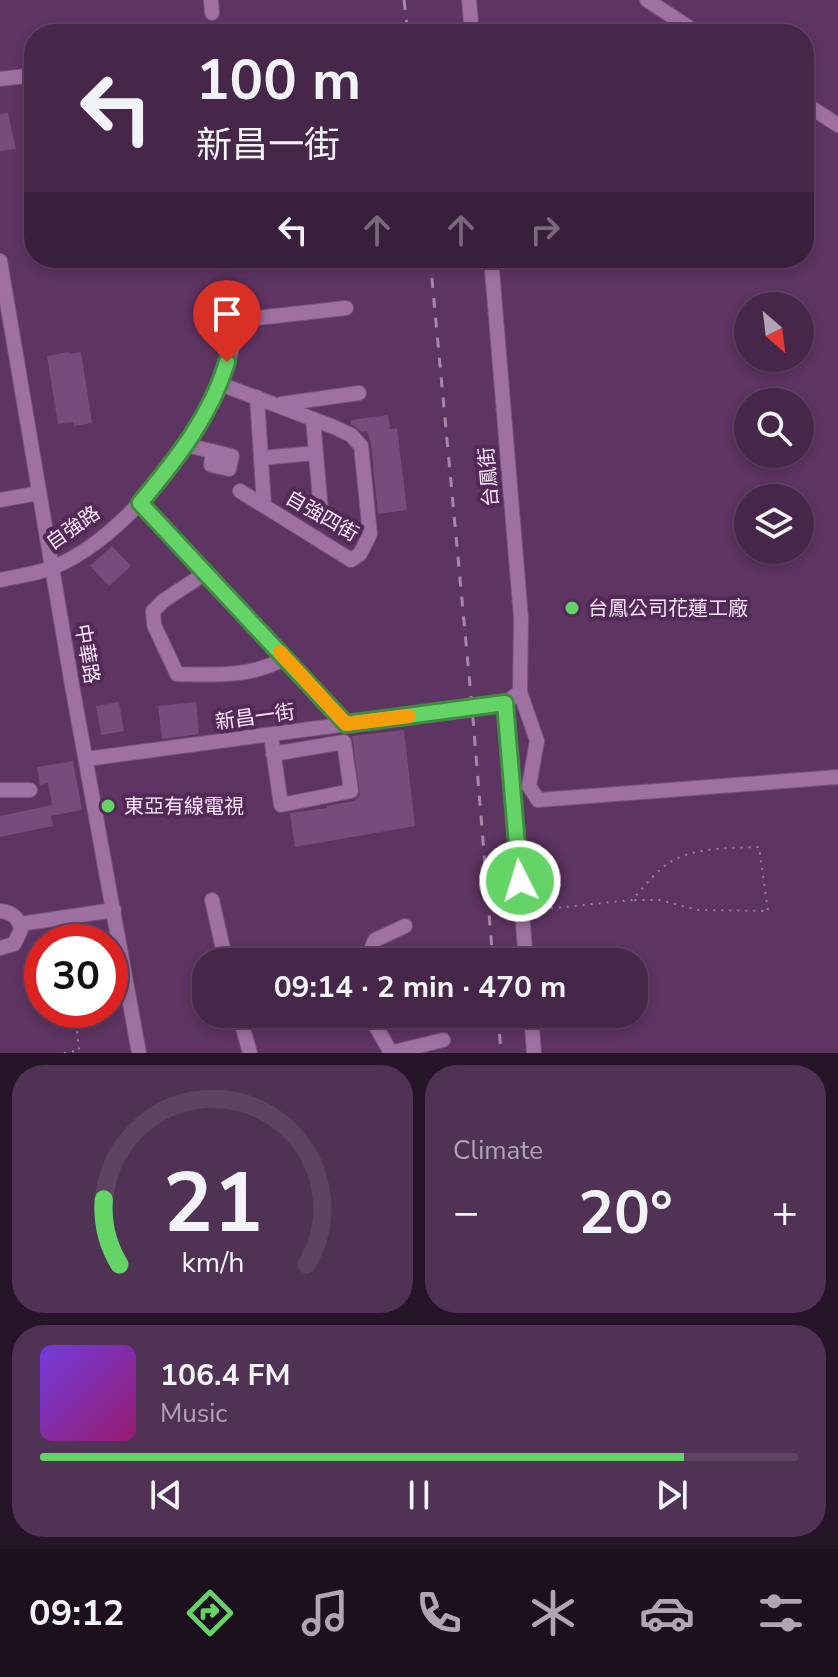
<!DOCTYPE html>
<html lang="en">
<head>
<meta charset="utf-8">
<style>
	:root { --surface:#46274a; --page:#503354; --text:#f1f3f6; --muted:#b0a5b5; --line:#5e4462; --accent:#65d467 }
	body { margin:0; font-family:"Nunito Sans","Noto Sans TC",sans-serif; background:var(--page); color:var(--text); height:100vh; display:flex; flex-direction:column; font-size:30px; white-space:nowrap }
	* { box-sizing:border-box; margin:0 }
	p { font-size:26px; color:var(--muted) }
	.icon { flex:none; width:44px; height:44px; fill:none; stroke:currentColor; stroke-width:2; stroke-linecap:round; stroke-linejoin:round }
	.map { position:relative; height:1053px; overflow:hidden }
	.panel { display:flex; flex-direction:column; gap:12px; padding:12px; background:#261529; flex:1 }
	.panel>* { flex:none }
	.guide { position:absolute; left:24px; top:24px; width:790px; height:244px; border-radius:32px; box-shadow:0 4px 12px #0003,0 0 0 2px var(--line); background:#46274a; color:var(--text); overflow:hidden }
	.needle { width:52px; rotate:152deg }
	.buttons { position:absolute; left:734px; top:292px; display:grid; gap:16px }
	.buttons a { display:grid; place-items:center; width:80px; height:80px; border-radius:50%; background:var(--surface); box-shadow:0 4px 12px #0003,0 0 0 2px var(--line); font-size:40px }
	.speed { position:absolute; left:24px; top:924px; display:flex; gap:16px; font-size:40px; font-weight:700; text-align:center }
	.speed>* { display:grid; place-content:center; width:104px; height:104px; border-radius:50%; background:var(--surface); box-shadow:0 4px 12px #0003,0 0 0 2px var(--line); line-height:1 }
	.speed .limit { border:12px solid #d22; background:#fff; color:#111 }
	.pin { position:absolute; display:grid; place-items:center; width:68px; height:68px; color:#fff; margin:-82px -34px; border-radius:50% 50% 50% 0; rotate:-45deg; box-shadow:0 0 8px #0007 }
	.pin .icon { rotate:45deg }
	.me { position:absolute; width:88px; margin:-44px; rotate:355deg; stroke-linejoin:round; filter:drop-shadow(0 0 6px #0008) }
	.turn { display:flex; align-items:center; gap:28px; height:168px; padding:0 40px; font-size:36px }
	.turn .icon { width:104px; height:104px; stroke-width:2.5 }
	.turn b { display:block; font-size:56px; line-height:68px }
	.lanes { display:flex; align-items:center; height:76px; padding:0 40px; background:#0003; justify-content:center; gap:40px; direction:ltr }
	.lanes .off { opacity:.35 }
	.big { font-size:60px; font-weight:700; line-height:1.1 }
	.panel .tile { flex:1; display:flex; flex-direction:column; justify-content:center; gap:12px; min-width:0; padding:0 28px; border-radius:32px; background:var(--page) }
	.panel .dial { align-items:center; gap:0 }
	.dial svg { height:208px; overflow:visible; fill:none; stroke:var(--line); stroke-width:7; stroke-linecap:round; text-anchor:middle }
	.dial text { fill:var(--text); stroke:none }
	.song { display:flex; align-items:center; gap:24px }
	.cover { width:96px; height:96px; border-radius:12px; background:linear-gradient(135deg,hsl(260 70% 55%),hsl(320 70% 35%)) }
	.played { height:8px; border-radius:4px; background:linear-gradient(90deg,var(--accent) 85%,var(--line) 85%) }
	.keys { display:flex; justify-content:space-around; direction:ltr }
	.heat { display:flex; justify-content:space-between; align-items:center; font-size:44px; direction:ltr }
	.panel .tiles { flex:1; display:grid; gap:12px; grid-template-columns:1fr 1fr }
	.tile:last-child { grid-column:span 2 }
	.trip { position:absolute; left:192px; top:948px; width:456px; height:80px; border-radius:32px; background:var(--surface); box-shadow:0 4px 12px #0003,0 0 0 2px var(--line); font-weight:700; line-height:80px; text-align:center }
	.tabs { display:flex; height:128px; justify-content:space-around; align-items:center; background:#1c101e; color:var(--muted) }
	.tabs .icon { width:56px; height:56px }
	.tabs .current { color:var(--accent) }
	.tabs b { font-size:36px; color:var(--text) }
	.map>svg:first-child { display:block }
	.building { fill:#774b7b }
	.lines { fill:none; stroke-linecap:round; stroke-linejoin:round }
	.minor-casing { stroke:#765379; stroke-width:16 }
	.path { stroke:#a07fa3; stroke-width:2; stroke-dasharray:2 6; stroke-linecap:butt }
	.minor { stroke:#9f71a3; stroke-width:14 }
	.rail { stroke:#a787aa; stroke-width:3; stroke-dasharray:10 10; stroke-linecap:butt }
	.route-casing { stroke:#428a43; stroke-width:20 }
	.route { stroke:#65d467; stroke-width:14 }
	.slow { stroke:#f59e0b; stroke-width:14 }
	.poi-dot { fill:#65d467; stroke:#532957; stroke-width:3 }
	.labels { text-anchor:middle; dominant-baseline:central; stroke-width:8; stroke-linejoin:round; paint-order:stroke }
	.street-label { font-size:20px; fill:#fbe7fd; stroke:#532957 }
	.poi-label { font-size:20px; fill:#fbe7fd; stroke:#532957; text-anchor:start }
</style>
</head>
<body>
<div class="map">
<svg width="838" height="1053" viewBox="0 0 838 1053">
	<rect width="100%" height="100%" fill="#5e3462"/>
	<!-- building -->
	<g class="building">
		<path d="M8,113L16,149L0,151V114Z"/>
		<path d="M69,352V354L81,352L92,423L74,426L73,422L58,424L47,356Z"/>
		<path d="M388,415L390,429L397,428L407,510L378,514L371,444L367,431L362,432L351,424V420Z"/>
		<path d="M112,546L131,566L109,586L90,566Z"/>
		<path d="M119,702L124,731L101,735L96,706Z"/>
		<path d="M196,702L199,734L162,739L158,706Z"/>
		<path d="M404,730L415,826L295,847L290,813L327,808V806L354,801L360,795L352,736Z"/>
		<path d="M73,761L82,810L51,816L53,826L0,837V816L52,805L48,783L40,785L37,767Z"/>
	</g>
	<g class="lines">
		<!-- minor casing -->
		<g class="minor-casing">
			<g id="minor">
				<path d="M211,0L212,13"/>
				<path d="M469,0L472,34"/>
				<path d="M647,0L699,34"/>
				<path d="M0,79L34,75"/>
				<path d="M804,103L838,125"/>
				<path d="M491,258L521,618L520,692L537,741L529,786L538,800L838,777"/>
				<path d="M0,261L73,691L139,1053"/>
				<path d="M220,384L334,427L351,435L361,446L370,534L360,554L351,560L240,491"/>
				<path d="M257,397L264,505"/>
				<path d="M281,404L359,393"/>
				<path d="M313,419L321,511"/>
				<path d="M186,445L232,456L229,469L211,465L213,451"/>
				<path d="M262,458L315,453"/>
				<path d="M0,500L39,493"/>
				<path d="M140,503L346,724"/>
				<path d="M204,574L163,601L153,611L154,625L177,674C214,675 254,677 285,658"/>
				<path d="M0,580C17,576 37,574 54,567C121,539 192,450 220,384C229,364 233,341 240,320L346,308"/>
				<path d="M505,703L526,962"/>
				<path d="M271,736L281,805L351,791L344,742L273,754"/>
				<path d="M86,759L505,703L520,692"/>
				<path d="M0,790H30"/>
				<path d="M212,900L226,962"/>
				<path d="M0,911C12,912 19,918 21,930L14,944L0,948"/>
				<path d="M20,924L114,910"/>
				<path d="M366,962L375,940L405,926"/>
				<path d="M239,1014L250,1053"/>
				<path d="M369,1014L391,1053"/>
				<path d="M531,1014L534,1053"/>
				<path d="M390,1053L443,1040"/>
			</g>
		</g>
		<!-- path -->
		<g class="path">
			<path d="M535,910L632,900C645,886 659,866 678,858C702,847 733,848 759,847L768,911L698,910L660,900H632"/>
			<path d="M64,1053L79,1050L75,1010"/>
		</g>
		<!-- minor -->
		<use href="#minor" class="minor"/>
		<!-- rail -->
		<g class="rail">
			<path d="M404,0L408,34"/>
			<path d="M430,258L472,707L493,962"/>
			<path d="M498,1014L501,1053"/>
		</g>
	</g>
	<g class="lines">
		<!-- route casing -->
		<g class="route-casing">
			<path id="route" d="M227,362C211,416 176,460 140,503L346,724L505,703L520,881"/>
		</g>
		<!-- route -->
		<use href="#route" class="route"/>
		<!-- slow -->
		<path class="slow" d="M280,652L346,724L409,716"/>
	</g>
	<!-- markers -->
	<g class="poi-dot">
		<circle cx="572" cy="608" r="8"/>
		<circle cx="108" cy="806" r="8"/>
	</g>
	<g class="labels">
		<!-- street labels -->
		<g class="street-label">
			<text transform="translate(489 477) rotate(-95)">台鳳街</text>
			<text transform="translate(322 516) rotate(30)">自強四街</text>
			<text transform="translate(73 528) rotate(-35)">自強路</text>
			<text transform="translate(87 654) rotate(80)">中華路</text>
			<text transform="translate(255 717) rotate(-8)">新昌一街</text>
		</g>
		<!-- poi labels -->
		<g class="poi-label">
			<text x="588" y="608">台鳳公司花蓮工廠</text>
			<text x="124" y="806">東亞有線電視</text>
		</g>
	</g>
</svg>
<div class="buttons">
<a><svg class="needle" viewBox="-14 -14 28 28"><path d="M0-13l5 13h-10z" fill="#e53935"/><path d="M0 13l5-13h-10z" fill="#b0a5b5"/></svg></a>
<a><svg class="icon" aria-label="search" viewBox="0 0 24 24"><circle cx="10" cy="10" r="6"/><path d="M15 15l6 6"/></svg></a>
<a><svg class="icon" aria-label="layers" viewBox="0 0 24 24"><path d="M12 4l9 5-9 5-9-5zM3 14l9 5 9-5"/></svg></a>
</div>
<div class="speed"><div class="limit">30</div></div>
<div class="pin" style="left:227px;top:362px;background:#d93025"><svg class="icon" aria-label="arrive" viewBox="0 0 24 24"><path d="M6 21V4h12l-3 4 3 4H6"/></svg></div>
<svg class="me" style="left:520px;top:881px" viewBox="-20 -20 40 40"><circle r="17" fill="#65d467" stroke="#fff" stroke-width="3"/><path d="M0-11L8 9 0 5-8 9z" fill="#fff"/></svg>
<div class="trip">09:14 · 2 min · 470 m</div>
<div class="guide">
<div class="turn"><svg class="icon" aria-label="left" viewBox="0 0 24 24"><path d="M17 20v-9H6M10 6l-5 5 5 5"/></svg><div><b>100 m</b>新昌一街</div></div>
<div class="lanes"><svg class="icon" aria-label="left" viewBox="0 0 24 24"><path d="M17 20v-9H6M10 6l-5 5 5 5"/></svg><svg class="icon off" aria-label="ahead" viewBox="0 0 24 24"><path d="M12 20V5M6 11l6-6 6 6"/></svg><svg class="icon off" aria-label="ahead" viewBox="0 0 24 24"><path d="M12 20V5M6 11l6-6 6 6"/></svg><svg class="icon off" aria-label="right" viewBox="0 0 24 24"><path d="M7 20v-9h11M14 6l5 5-5 5"/></svg></div>
</div>
</div>
<section class="panel">
<div class="tiles">
<div class="tile dial"><svg viewBox="0 0 100 80">
<path d="M14 69A42 42 0 1 1 86 69"/>
<path d="M14 69A42 42 0 0 1 8 44" stroke="#65d467"/>
<text x="50" y="56" font-size="32" font-weight="700">21</text>
<text x="50" y="72" font-size="11">km/h</text>
</svg></div>
<div class="tile"><p>Climate</p>
<div class="heat"><a>−</a><b class="big">20°</b><a>+</a></div>
</div>
<div class="tile">
<div class="song"><i class="cover"></i><div><b>106.4 FM</b><p>Music</p></div></div>
<div class="played"></div>
<div class="keys"><svg class="icon" aria-label="previous" viewBox="0 0 24 24"><path d="M18 5L8 12l10 7zM5 5v14"/></svg><svg class="icon" aria-label="pause" viewBox="0 0 24 24"><path d="M8 5v14M16 5v14"/></svg><svg class="icon" aria-label="next" viewBox="0 0 24 24"><path d="M6 5l10 7-10 7zM19 5v14"/></svg></div>
</div>
</div>
</section>
<nav class="tabs">
<b>09:12</b>
<svg class="icon current" aria-label="directions" viewBox="0 0 24 24"><path d="M12 3l9 9-9 9-9-9zM9 14v-3h6M13 9l2 2-2 2"/></svg>
<svg class="icon" aria-label="music" viewBox="0 0 24 24"><path d="M9 18V5l10-2v13"/><circle cx="6" cy="18" r="3"/><circle cx="16" cy="16" r="3"/></svg>
<svg class="icon" aria-label="phone" viewBox="0 0 24 24"><path d="M5 4h4l2 5-3 2q2 4 5 5l2-3 5 2v4C11 20 4 13 5 4z"/></svg>
<svg class="icon" aria-label="climate" viewBox="0 0 24 24"><path d="M12 3v18M4 7l16 10M4 17L20 7"/></svg>
<svg class="icon" aria-label="car" viewBox="0 0 24 24"><path d="M5 17H2v-5l4-1 3-4h7l3 4 3 1v5h-3M9 17h6M6 11h13"/><circle cx="7" cy="17" r="2"/><circle cx="17" cy="17" r="2"/></svg>
<svg class="icon" aria-label="filters" viewBox="0 0 24 24"><path d="M4 7h16M4 17h16"/><circle cx="9" cy="7" r="2"/><circle cx="15" cy="17" r="2"/></svg>
</nav>
</body>
</html>
